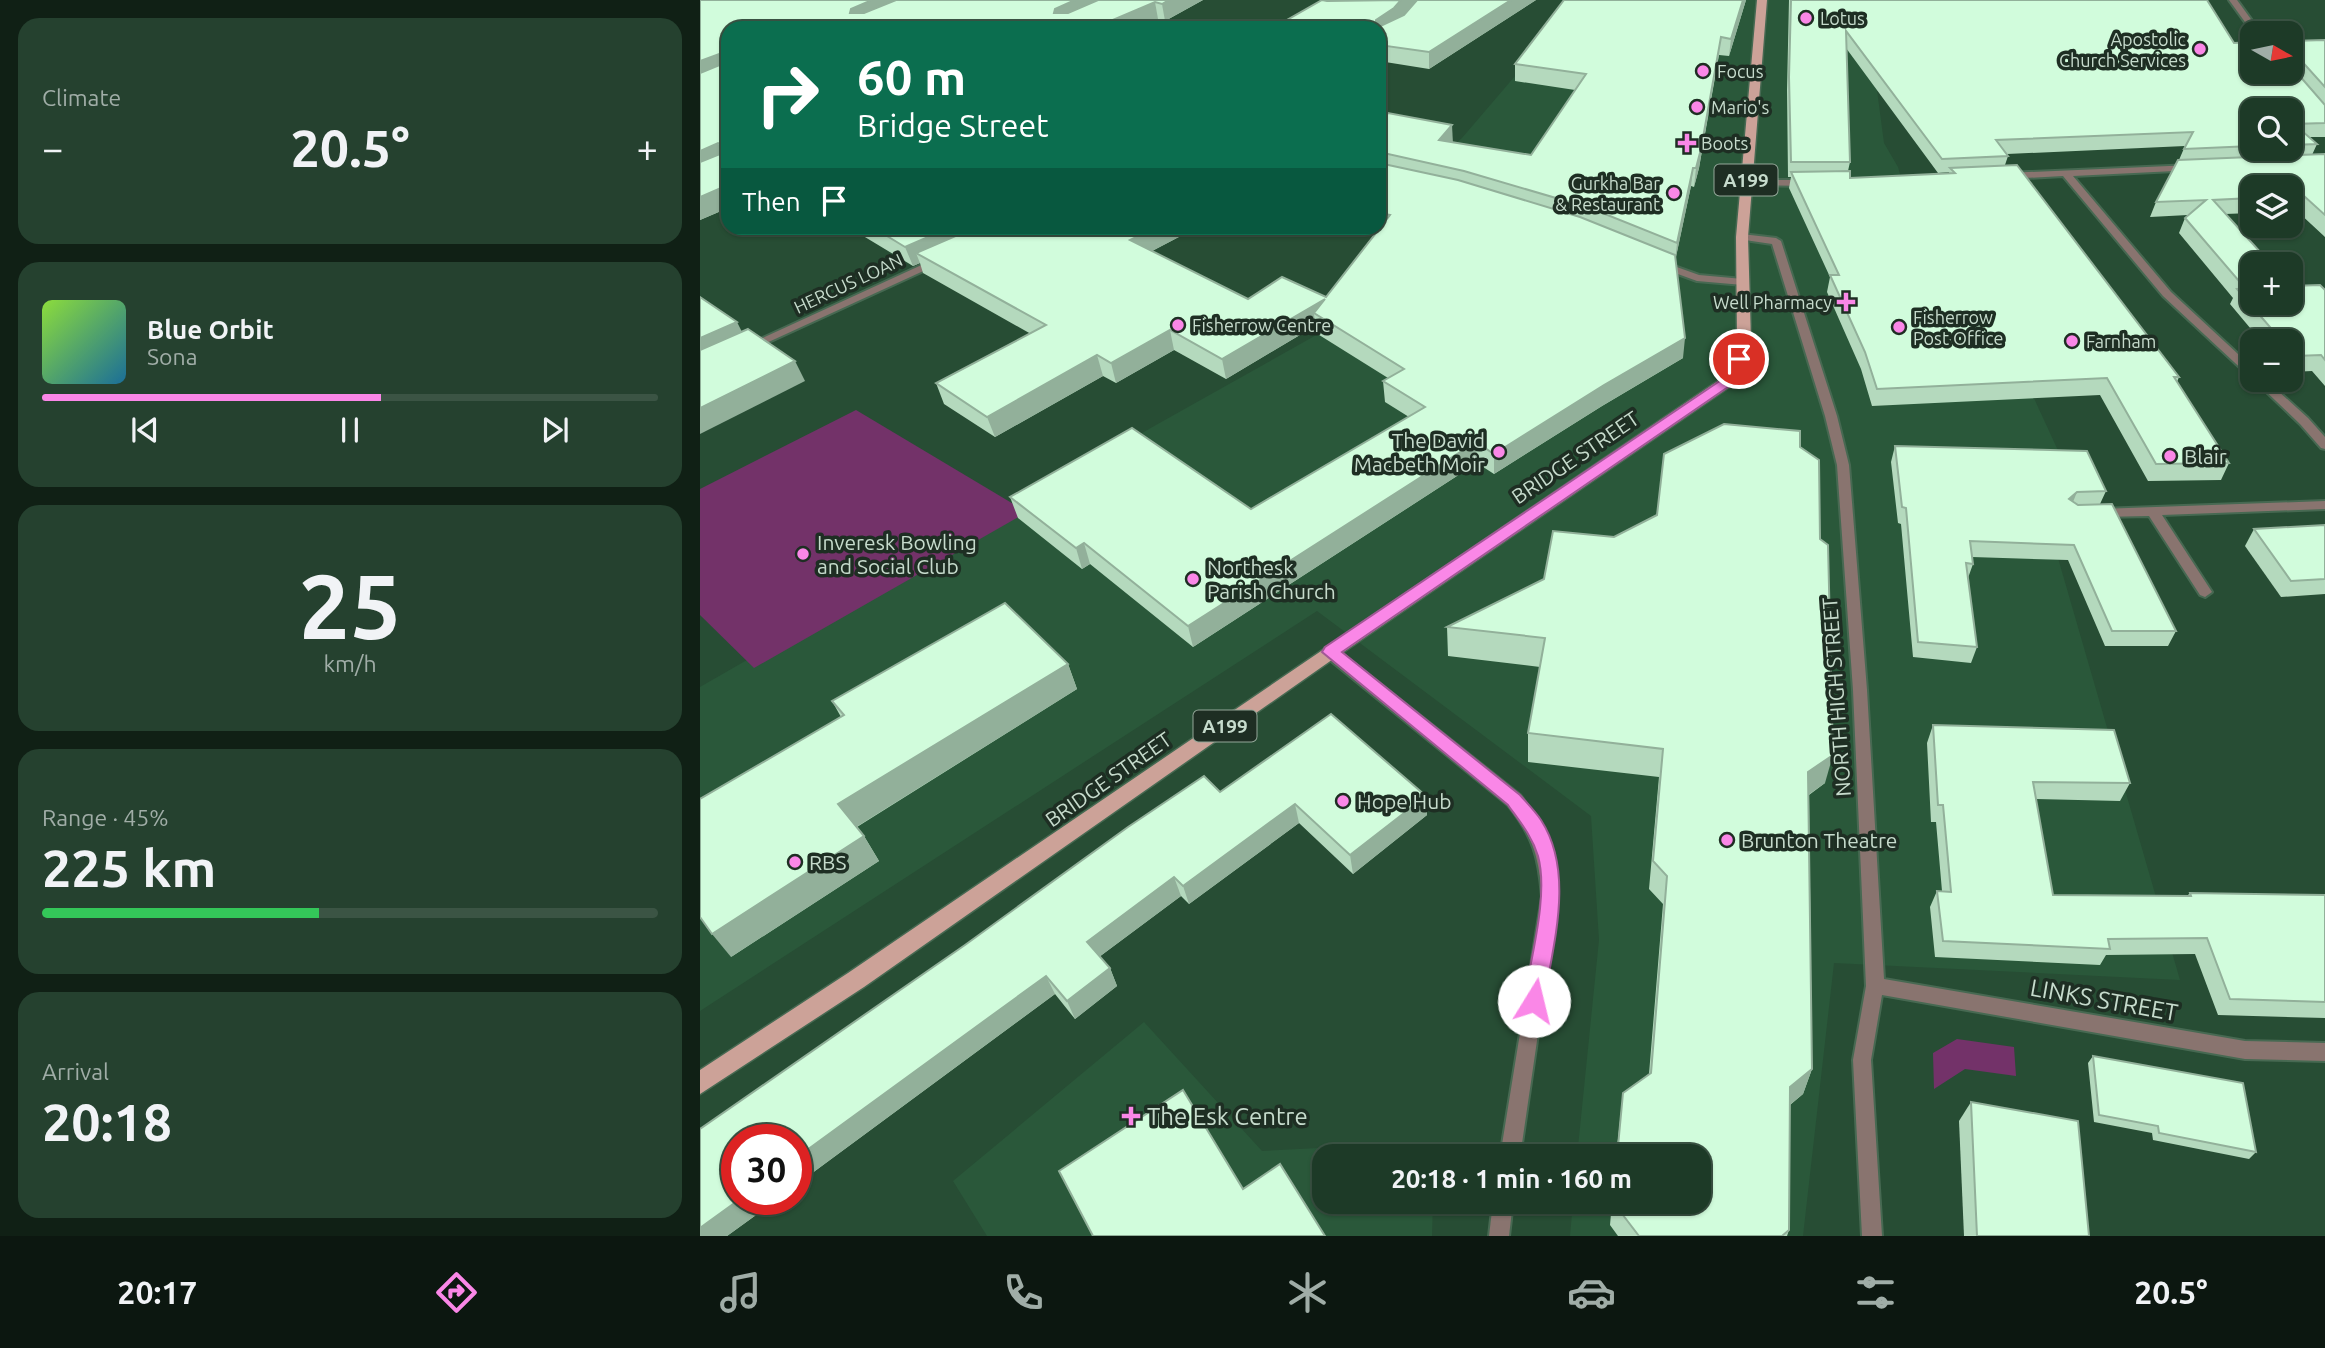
<!DOCTYPE html>
<html lang="en">
<head>
<meta charset="utf-8">
<style>
	:root { --surface:#1d3a27; --page:#25412f; --text:#f1f3f6; --muted:#a0ada7; --line:#3b5444; --accent:#fa87e7 }
	body { margin:0; font-family:Ubuntu,sans-serif; background:var(--page); color:var(--text); height:100vh; display:flex; flex-direction:column; font-size:26px; white-space:nowrap }
	* { box-sizing:border-box; margin:0 }
	p { font-size:23px; color:var(--muted) }
	.icon { flex:none; width:38px; height:38px; fill:none; stroke:currentColor; stroke-width:2; stroke-linecap:round; stroke-linejoin:round }
	.map { position:relative; flex:1; overflow:hidden }
	.side { display:flex; flex-direction:column; gap:18px; padding:18px; background:#102015; width:700px }
	.side>* { flex:none }
	.banner { position:absolute; left:21px; top:21px; width:665px; height:214px; border-radius:21px; box-shadow:0 2px 5px #0004,0 0 0 2px var(--line); background:#0b6e4f; color:#fff; overflow:hidden }
	.needle { width:46px; rotate:99deg }
	.tools { position:absolute; left:1540px; top:21px; display:grid; gap:14px }
	.tools a { display:grid; place-items:center; width:63px; height:63px; border-radius:14px; background:var(--surface); box-shadow:0 2px 5px #0004,0 0 0 2px var(--line); font-size:35px }
	.speed { position:absolute; left:21px; top:1124px; display:flex; gap:14px; font-size:35px; font-weight:700; text-align:center }
	.speed>* { display:grid; place-content:center; width:91px; height:91px; border-radius:50%; background:var(--surface); box-shadow:0 2px 5px #0004,0 0 0 2px var(--line); line-height:1 }
	.speed .limit { border:10px solid #d22; background:#fff; color:#111 }
	.pin { position:absolute; display:grid; place-items:center; width:60px; height:60px; color:#fff; margin:-30px; border:4px solid #fff; border-radius:50%; box-shadow:0 2px 7px #0007 }
	.me { position:absolute; width:77px; margin:-38px; rotate:9deg; stroke-linejoin:round; filter:drop-shadow(0 0 5px #0008) }
	.turn { display:flex; align-items:center; gap:24px; height:147px; padding:0 21px; font-size:32px }
	.turn .icon { width:91px; height:91px; stroke-width:2.5 }
	.turn b { display:block; font-size:49px; line-height:60px }
	.then { display:flex; align-items:center; height:66px; padding:0 21px; background:#0003; gap:14px; font-size:26px }
	.big { font-size:52px; font-weight:600; line-height:1.1 }
	.side .tile { flex:1; display:flex; flex-direction:column; justify-content:center; gap:10px; min-width:0; padding:0 24px; border-radius:21px; background:var(--page) }
	.side .dial { align-items:center; gap:0 }
	.dial b { font-size:91px; line-height:1 }
	.song { display:flex; align-items:center; gap:21px }
	.cover { width:84px; height:84px; border-radius:10px; background:linear-gradient(135deg,hsl(90 70% 55%),hsl(200 70% 35%)) }
	.played { height:7px; border-radius:4px; background:linear-gradient(90deg,var(--accent) 55%,var(--line) 55%) }
	.keys { display:flex; justify-content:space-around; direction:ltr }
	.heat { display:flex; justify-content:space-between; align-items:center; font-size:38px; direction:ltr }
	.charge { height:10px; border-radius:5px; background:linear-gradient(90deg,#34c759 45%,var(--line) 0) }
	.trip { position:absolute; left:612px; top:1144px; width:399px; height:70px; border-radius:21px; background:var(--surface); box-shadow:0 2px 5px #0004,0 0 0 2px var(--line); font-weight:600; line-height:70px; text-align:center }
	.tab-bar { display:flex; height:112px; justify-content:space-around; align-items:center; background:#0c1710; color:var(--muted) }
	.tab-bar .icon { width:49px; height:49px }
	.tab-bar .active { color:var(--accent) }
	.tab-bar b { font-size:32px; color:var(--text) }
	main { display:flex; flex:1; min-height:0 }
	.map>svg:first-child { display:block }
	.built { fill:#2a583a }
	.green { fill:#733269 }
	.lines { fill:none; stroke-linecap:round; stroke-linejoin:round }
	.street-casing { stroke:#476952; stroke-width:4 }
	.primary-casing { stroke:#476952; stroke-width:3 }
	.street { fill:#89746f; fill-rule:evenodd }
	.primary { fill:#cca298; fill-rule:evenodd }
	.wall { fill:#b4d9bd; fill-rule:evenodd }
	.shaded-wall { fill:#92b09a }
	.building { fill:#d1fcdc; stroke:#92b09a; stroke-width:2 }
	.route { fill:#fa87e7; stroke:#a25896; stroke-width:2 }
	.poi-dot { fill:#fa87e7; stroke:#1e2e23; stroke-width:2.5 }
	.labels { text-anchor:middle; dominant-baseline:central; stroke-width:7; stroke-linejoin:round; paint-order:stroke }
	.far-poi-label { font-size:18px; fill:#c6dbcc; stroke:#1e2e23; text-anchor:start }
	.far-street-label { font-size:18px; fill:#c6dbcc; stroke:#1e2e23 }
	.shield { fill:#1e2e23; stroke:#94a799; stroke-width:2 }
	.shield-label { font-size:19px; font-weight:bold; fill:#c6dbcc }
	.poi-label { font-size:21px; fill:#c6dbcc; stroke:#1e2e23; text-anchor:start }
	.street-label { font-size:21px; fill:#c6dbcc; stroke:#1e2e23 }
	.near-street-label { font-size:24px; fill:#c6dbcc; stroke:#1e2e23 }
	.near-poi-label { font-size:24px; fill:#c6dbcc; stroke:#1e2e23; text-anchor:start }
</style>
</head>
<body>
<main>
<section class="side">
<div class="tile"><p>Climate</p>
<div class="heat"><a>−</a><b class="big">20.5°</b><a>+</a></div>
</div>
<div class="tile">
<div class="song"><i class="cover"></i><div><b>Blue Orbit</b><p>Sona</p></div></div>
<div class="played"></div>
<div class="keys"><svg class="icon" aria-label="previous" viewBox="0 0 24 24"><path d="M18 5L8 12l10 7zM5 5v14"/></svg><svg class="icon" aria-label="pause" viewBox="0 0 24 24"><path d="M8 5v14M16 5v14"/></svg><svg class="icon" aria-label="next" viewBox="0 0 24 24"><path d="M6 5l10 7-10 7zM19 5v14"/></svg></div>
</div>
<div class="tile dial"><b>25</b><p>km/h</p></div>
<div class="tile"><p>Range · 45%</p><b class="big">225 km</b><div class="charge"></div></div>
<div class="tile"><p>Arrival</p><b class="big">20:18</b></div>
</section>
<div class="map">
<svg width="1625" height="1236" viewBox="0 0 1625 1236">
	<rect width="100%" height="100%" fill="#274d34"/>
	<!-- built -->
	<g class="built">
		<path d="M880,0H1165L1184,143L1198,167L1226,271L1274,268L1373,483L1347,520L1480,980L1134,963L1103,1236H870L873,1202H999V1157H877L899,940L891,816L617,611L0,1011V687L456,425L802,231L701,191L762,138Z"/>
		<path d="M444,1022L562,1151L736,1142L735,1157H625V1202H733L732,1236H287L253,1181Z"/>
	</g>
	<!-- green -->
	<g class="green">
		<path d="M156,410L327,512L54,668L0,615V489Z"/>
		<path d="M1257,1039L1314,1047L1316,1076L1265,1069L1234,1089L1233,1053Z"/>
	</g>
	<g class="lines">
		<!-- street casing -->
		<g class="street-casing">
			<g id="street">
				<path d="M1529,0H1537L1561,33H1553Z"/>
				<path d="M1492,165L1497,168L1495,170L1373,176L1471,292L1552,367V376L1548,375L1463,296L1363,176L1306,179L1301,176L1306,173Z"/>
				<path d="M1045,180H1107L1112,183L1107,186L1042,185L1040,183Z"/>
				<path d="M1042,234L1076,238L1081,241L1137,416L1149,465L1167,690L1184,979L1545,1041L1625,1043V1061L1545,1059L1182,995L1171,1060L1182,1236H1162L1153,1060L1166,986L1153,690L1137,465L1125,416L1072,244L1038,239V235Z"/>
				<path d="M239,257L243,258V262L51,350L47,351L41,348Z"/>
				<path d="M960,261L999,275L1043,279L1048,282L1043,285L997,281L956,266L955,264Z"/>
				<path d="M1554,380H1566L1608,418L1625,437V449L1621,448L1600,424Z"/>
				<path d="M1625,501V509L1462,515L1512,592L1505,597L1500,595L1449,516L1400,517L1394,513L1400,509Z"/>
				<path d="M630,647L635,648L820,795C846,829 856,854 858,897L820,1157H800L842,897C839,857 833,836 808,805L625,656L623,652L625,648Z"/>
				<path d="M793,1202H813L809,1236H789Z"/>
			</g>
		</g>
		<!-- primary casing -->
		<g class="primary-casing">
			<path id="primary" d="M1057,0H1067L1048,237L1051,340L1046,359L1032,385L636,657L164,987L0,1094V1070L148,973L1021,379L1032,359L1037,340L1036,237Z"/>
		</g>
		<!-- street -->
		<use href="#street" class="street"/>
		<!-- primary -->
		<use href="#primary" class="primary"/>
	</g>
	<!-- wall -->
	<g class="wall">
		<path d="M0,0H503L465,21L458,19L437,28H28V208L0,220Z"/>
		<path d="M717,0H836L729,69L679,61V28L627,1L717,0L702,16L704,15Z"/>
		<path d="M1046,0L1029,56L1019,55L999,168L994,187L991,186L975,261L983,358L902,406L794,474L777,463L493,647L390,564L382,569L318,518L310,497L551,509L709,417L685,402L683,381L688,378L616,333L615,326L526,379L474,350L416,383L403,376L295,437L244,404L236,383L331,334L223,273L220,263L213,266L150,228H496L452,251L548,299L626,297L677,231L655,228H679V124L753,142L831,155L875,90L815,81V64Z"/>
		<path d="M1089,0H1507L1534,43L1591,72V41L1625,40V137H1609L1617,144L1612,155L1625,154V237L1597,211H1591V187H1552V213L1525,214L1552,303L1625,290V386L1612,371L1591,372V341H1561L1530,304L1533,298L1479,233L1485,218L1488,215L1450,217L1456,202L1479,160L1485,146L1307,154L1308,156L1305,165L1479,377L1477,382L1529,463L1521,480L1448,481L1400,395L1172,406L1161,369L1127,292L1130,277L1089,188L1091,177H1088L1087,90ZM1146,48L1238,173L1249,172V173L1150,178L1148,171L1150,162ZM1552,110H1591V149H1552Z"/>
		<path d="M1195,446L1406,491L1400,504L1476,631L1468,646H1405L1368,560L1272,557L1273,564L1268,578L1277,647L1271,663L1213,657L1201,524L1198,523L1191,462Z"/>
		<path d="M1100,447L1125,783L1109,795L1112,1069L1103,1094L1090,1105L1089,1230L1087,1236H918L910,1225L912,1202H999V1157H916L923,1093L949,1074L963,904L949,889L959,777L828,762V733L840,667L748,656L747,627L844,579L914,537Z"/>
		<path d="M1625,525V594L1581,597L1545,546L1554,529Z"/>
		<path d="M368,664L377,689L157,827L164,836L179,861L31,957L141,717L132,701Z"/>
		<path d="M631,714L726,796L727,815L653,874L599,823L489,904L481,896L399,957L410,968L417,986L375,1019L355,994L96,1185V1139H37V1199H78L27,1236H0V1129L265,945L428,827L504,776L520,792Z"/>
		<path d="M1233,725L1430,783L1420,801L1336,799L1353,895L1487,896L1490,893L1625,895V1018L1518,1015L1495,954L1406,955L1400,965L1235,957L1230,907L1237,891H1242L1236,822H1231L1227,743Z"/>
		<path d="M1393,1056L1556,1152L1549,1159L1453,1140L1452,1133L1394,1122L1388,1063Z"/>
		<path d="M1271,1102L1389,1236H1264L1259,1121Z"/>
	</g>
	<!-- shaded-wall -->
	<g class="shaded-wall">
		<path d="M172,0H217L157,26L150,13L151,9Z"/>
		<path d="M375,0H417L358,28L354,13L355,9Z"/>
		<path d="M469,0H503L465,21L462,4Z"/>
		<path d="M701,0H717L695,24L676,28V20Z"/>
		<path d="M811,0H836L729,69V52Z"/>
		<path d="M1043,0H1046L1029,56L1031,39Z"/>
		<path d="M455,2L458,19L437,28H394Z"/>
		<path d="M1021,37L999,168L994,187L996,168Z"/>
		<path d="M19,54L27,72L0,82V61Z"/>
		<path d="M752,125L753,144L739,140Z"/>
		<path d="M18,143L27,162L0,173V151Z"/>
		<path d="M993,168L991,186L975,262L977,243Z"/>
		<path d="M28,185V208L0,220V197Z"/>
		<path d="M249,228H298L216,253L220,263L213,266L205,247Z"/>
		<path d="M455,228H496L435,260L430,240Z"/>
		<path d="M625,299L614,313L615,326L526,379L522,359Z"/>
		<path d="M37,322L47,342L0,363V338Z"/>
		<path d="M470,330L474,350L416,383L411,363Z"/>
		<path d="M985,338L983,358L902,406L794,474V454L904,385Z"/>
		<path d="M397,355L403,376L295,437L287,417Z"/>
		<path d="M95,361L105,381L0,434V408Z"/>
		<path d="M776,442L777,463L493,647L488,626Z"/>
		<path d="M1377,492L1371,507L1369,499Z"/>
		<path d="M384,543L390,564L382,569L376,548Z"/>
		<path d="M368,664L377,689L153,829L138,804Z"/>
		<path d="M1133,755L1125,783L1101,800L1108,772Z"/>
		<path d="M726,796L727,815L653,874L650,855Z"/>
		<path d="M595,804L599,823L489,904L483,886Z"/>
		<path d="M164,836L179,861L31,957L12,934Z"/>
		<path d="M474,877L481,896L395,960L387,942Z"/>
		<path d="M410,968L417,986L375,1019L367,1001Z"/>
		<path d="M346,976L355,994L96,1185V1158Z"/>
		<path d="M1112,1069L1103,1094L1081,1112L1090,1087Z"/>
		<path d="M40,1199H78L27,1236H0V1228Z"/>
	</g>
	<!-- building -->
	<g class="building">
		<path d="M0,0H172L151,9L150,13H164L196,0H375L355,9L354,13H368L398,0H469L462,4L455,2L394,28H28V185L0,197V162L20,154L22,145L18,143L0,151V73L22,64L23,56L19,54L0,61Z"/>
		<path d="M622,0L627,1L701,0L694,8L676,20V28H573Z"/>
		<path d="M717,0H811L729,52L679,45V28H676L704,15Z"/>
		<path d="M864,0H1043L1031,39L1021,37L1001,149L996,168H993L977,243L890,208L764,171L679,152V124L688,113L752,125L739,140L831,155L886,74L815,64Z"/>
		<path d="M1091,0H1507L1534,43L1552,42V72H1591V66L1625,105V123L1594,124L1617,144L1591,145V110H1552V146L1484,149L1493,132L1296,140L1308,156L1242,159L1146,31L1150,162H1091L1089,77Z"/>
		<path d="M1625,40V87L1598,57H1591V41Z"/>
		<path d="M1625,154V215L1604,196H1591V187H1552V198L1513,200L1571,264H1552V303H1591V286L1620,285L1625,290V360L1621,355L1595,356L1591,352V341H1582L1537,289L1545,288L1485,218L1506,200L1456,202L1478,160Z"/>
		<path d="M679,163L758,180L880,217L975,255L985,338L904,385L794,454L776,442L488,626L384,543L376,548L310,497L432,428L551,509L725,407L683,381L704,369L614,313L625,299L522,359L470,330L411,363L397,355L287,417L236,383L346,325L216,253L274,228H455L430,240L548,299L582,277L626,297L690,215L679,213Z"/>
		<path d="M1317,165L1479,377H1474L1529,463L1456,464L1407,378L1177,389L1165,352L1130,275H1139L1091,172L1150,171V178L1255,173L1250,168Z"/>
		<path d="M174,228H249L205,247Z"/>
		<path d="M0,297L37,322L0,338Z"/>
		<path d="M48,329L95,361L0,408V350Z"/>
		<path d="M1024,424L1100,431V447L1119,460L1120,539L1128,545L1133,755L1108,772L1112,1069L1090,1087L1089,1230L1082,1236H939L913,1202H999V1157H917L923,1093L951,1073L967,876L953,861L963,749L828,733L845,638L747,627L844,579L853,531L914,537L957,515L964,454Z"/>
		<path d="M1195,446L1387,451L1406,491L1377,492L1369,499L1378,505L1412,504L1476,631H1412L1374,545L1270,541L1273,564L1266,563L1277,647L1218,642L1206,508L1202,507Z"/>
		<path d="M1625,525V579L1591,581L1554,529Z"/>
		<path d="M305,603L368,664L138,804L164,836L12,934L0,917V799L144,715L132,701Z"/>
		<path d="M631,714L726,796L650,855L595,804L483,886L474,877L387,942L410,968L367,1001L346,976L96,1158V1139H37V1199H40L0,1228V1129L265,945L428,827L504,776L520,792Z"/>
		<path d="M1233,725L1414,730L1430,783L1333,782L1353,895L1491,896L1490,893L1625,895V1002L1530,999L1507,938L1408,939L1410,949L1243,941L1237,891L1251,892L1243,805H1238Z"/>
		<path d="M1393,1056L1543,1083L1556,1152L1459,1133L1458,1126L1399,1115Z"/>
		<path d="M483,1090L543,1189L580,1164L625,1236H393L359,1171Z"/>
		<path d="M1271,1102L1378,1121L1389,1236H1277Z"/>
	</g>
	<!-- route -->
	<path class="route" d="M1039,356L1046,359L1031,385L642,652L820,795C827,803 835,811 841,820C875,873 853,944 844,1001L841,1008L834,1010L827,1008L824,1001C830,960 849,896 838,856C832,836 820,822 808,805L622,652L625,647L1021,380L1035,357Z"/>
	<!-- markers -->
	<g class="poi-dot">
		<circle cx="1106" cy="18" r="7"/>
		<circle cx="1500" cy="49" r="7"/>
		<circle cx="1003" cy="71" r="7"/>
		<circle cx="997" cy="107" r="7"/>
		<path d="M983.5 132.5h7v7h7v7h-7v7h-7v-7h-7v-7h7z"/>
		<circle cx="974" cy="193" r="7"/>
		<path d="M1142.5 291.5h7v7h7v7h-7v7h-7v-7h-7v-7h7z"/>
		<circle cx="478" cy="325" r="7"/>
		<circle cx="1199" cy="327" r="7"/>
		<circle cx="1372" cy="341" r="7"/>
		<circle cx="799" cy="452" r="7"/>
		<circle cx="1470" cy="456" r="7"/>
		<circle cx="103" cy="554" r="7"/>
		<circle cx="493" cy="579" r="7"/>
		<circle cx="643" cy="801" r="7"/>
		<circle cx="1027" cy="840" r="7"/>
		<circle cx="95" cy="862" r="7"/>
		<path d="M427.5 1105.5h7v7h7v7h-7v7h-7v-7h-7v-7h7z"/>
	</g>
	<g class="labels">
		<!-- far-poi labels -->
		<g class="far-poi-label">
			<text x="1120" y="18">Lotus</text>
			<text x="1486" y="39" text-anchor="end">Apostolic<tspan x="1486" dy="21">Church Services</tspan></text>
			<text x="1017" y="71">Focus</text>
			<text x="1011" y="107">Mario's</text>
			<text x="1001" y="143">Boots</text>
			<text x="960" y="183" text-anchor="end">Gurkha Bar<tspan x="960" dy="21">&amp; Restaurant</tspan></text>
			<text x="1132" y="302" text-anchor="end">Well Pharmacy</text>
			<text x="1213" y="317">Fisherrow<tspan x="1213" dy="21">Post Office</tspan></text>
			<text x="492" y="325">Fisherrow Centre</text>
			<text x="1386" y="341">Farnham</text>
		</g>
		<!-- far-street labels -->
		<g class="far-street-label">
			<text transform="translate(148 283) rotate(-25)">HERCUS LOAN</text>
		</g>
		<!-- shield labels -->
		<g class="shield">
			<rect x="1014.5" y="164.5" width="63" height="31" rx="5"/>
			<rect x="493.5" y="710.5" width="63" height="31" rx="5"/>
		</g>
		<g class="shield-label">
			<text x="1046" y="180">A199</text>
			<text x="525" y="726">A199</text>
		</g>
		<!-- poi labels -->
		<g class="poi-label">
			<text x="785" y="440" text-anchor="end">The David<tspan x="785" dy="24">Macbeth Moir</tspan></text>
			<text x="1484" y="456">Blair</text>
			<text x="117" y="542">Inveresk Bowling<tspan x="117" dy="24">and Social Club</tspan></text>
			<text x="507" y="567">Northesk<tspan x="507" dy="24">Parish Church</tspan></text>
			<text x="657" y="801">Hope Hub</text>
			<text x="1041" y="840">Brunton Theatre</text>
			<text x="109" y="862">RBS</text>
		</g>
		<!-- street labels -->
		<g class="street-label">
			<text transform="translate(875 457) rotate(-34)">BRIDGE STREET</text>
			<text transform="translate(1136 697) rotate(-94)">NORTH HIGH STREET</text>
			<text transform="translate(408 779) rotate(-35)">BRIDGE STREET</text>
		</g>
		<!-- near-street labels -->
		<g class="near-street-label">
			<text transform="translate(1404 1000) rotate(10)">LINKS STREET</text>
		</g>
		<!-- near-poi labels -->
		<g class="near-poi-label">
			<text x="447" y="1116">The Esk Centre</text>
		</g>
	</g>
</svg>
<div class="tools">
<a><svg class="needle" viewBox="-14 -14 28 28"><path d="M0-13l5 13h-10z" fill="#e53935"/><path d="M0 13l5-13h-10z" fill="#a0ada7"/></svg></a>
<a><svg class="icon" aria-label="search" viewBox="0 0 24 24"><circle cx="10" cy="10" r="6"/><path d="M15 15l6 6"/></svg></a>
<a><svg class="icon" aria-label="layers" viewBox="0 0 24 24"><path d="M12 4l9 5-9 5-9-5zM3 14l9 5 9-5"/></svg></a>
<a>+</a>
<a>−</a>
</div>
<div class="speed"><div class="limit">30</div></div>
<div class="pin" style="left:1039px;top:359px;background:#d93025"><svg class="icon" aria-label="arrive" viewBox="0 0 24 24"><path d="M6 21V4h12l-3 4 3 4H6"/></svg></div>
<svg class="me" style="left:834px;top:1001px" viewBox="-20 -20 40 40"><circle r="19" fill="#fff"/><path d="M0-13L10 11 0 6-10 11z" fill="#fa87e7"/></svg>
<div class="trip">20:18 · 1 min · 160 m</div>
<div class="banner">
<div class="turn"><svg class="icon" aria-label="right" viewBox="0 0 24 24"><path d="M7 20v-9h11M14 6l5 5-5 5"/></svg><div><b>60 m</b>Bridge Street</div></div>
<div class="then">Then<svg class="icon" aria-label="arrive" viewBox="0 0 24 24"><path d="M6 21V4h12l-3 4 3 4H6"/></svg></div>
</div>
</div>
</main>
<nav class="tab-bar">
<b>20:17</b>
<svg class="icon active" aria-label="directions" viewBox="0 0 24 24"><path d="M12 3l9 9-9 9-9-9zM9 14v-3h6M13 9l2 2-2 2"/></svg>
<svg class="icon" aria-label="music" viewBox="0 0 24 24"><path d="M9 18V5l10-2v13"/><circle cx="6" cy="18" r="3"/><circle cx="16" cy="16" r="3"/></svg>
<svg class="icon" aria-label="phone" viewBox="0 0 24 24"><path d="M5 4h4l2 5-3 2q2 4 5 5l2-3 5 2v4C11 20 4 13 5 4z"/></svg>
<svg class="icon" aria-label="climate" viewBox="0 0 24 24"><path d="M12 3v18M4 7l16 10M4 17L20 7"/></svg>
<svg class="icon" aria-label="car" viewBox="0 0 24 24"><path d="M5 17H2v-5l4-1 3-4h7l3 4 3 1v5h-3M9 17h6M6 11h13"/><circle cx="7" cy="17" r="2"/><circle cx="17" cy="17" r="2"/></svg>
<svg class="icon" aria-label="filters" viewBox="0 0 24 24"><path d="M4 7h16M4 17h16"/><circle cx="9" cy="7" r="2"/><circle cx="15" cy="17" r="2"/></svg>
<b>20.5°</b>
</nav>
</body>
</html>
